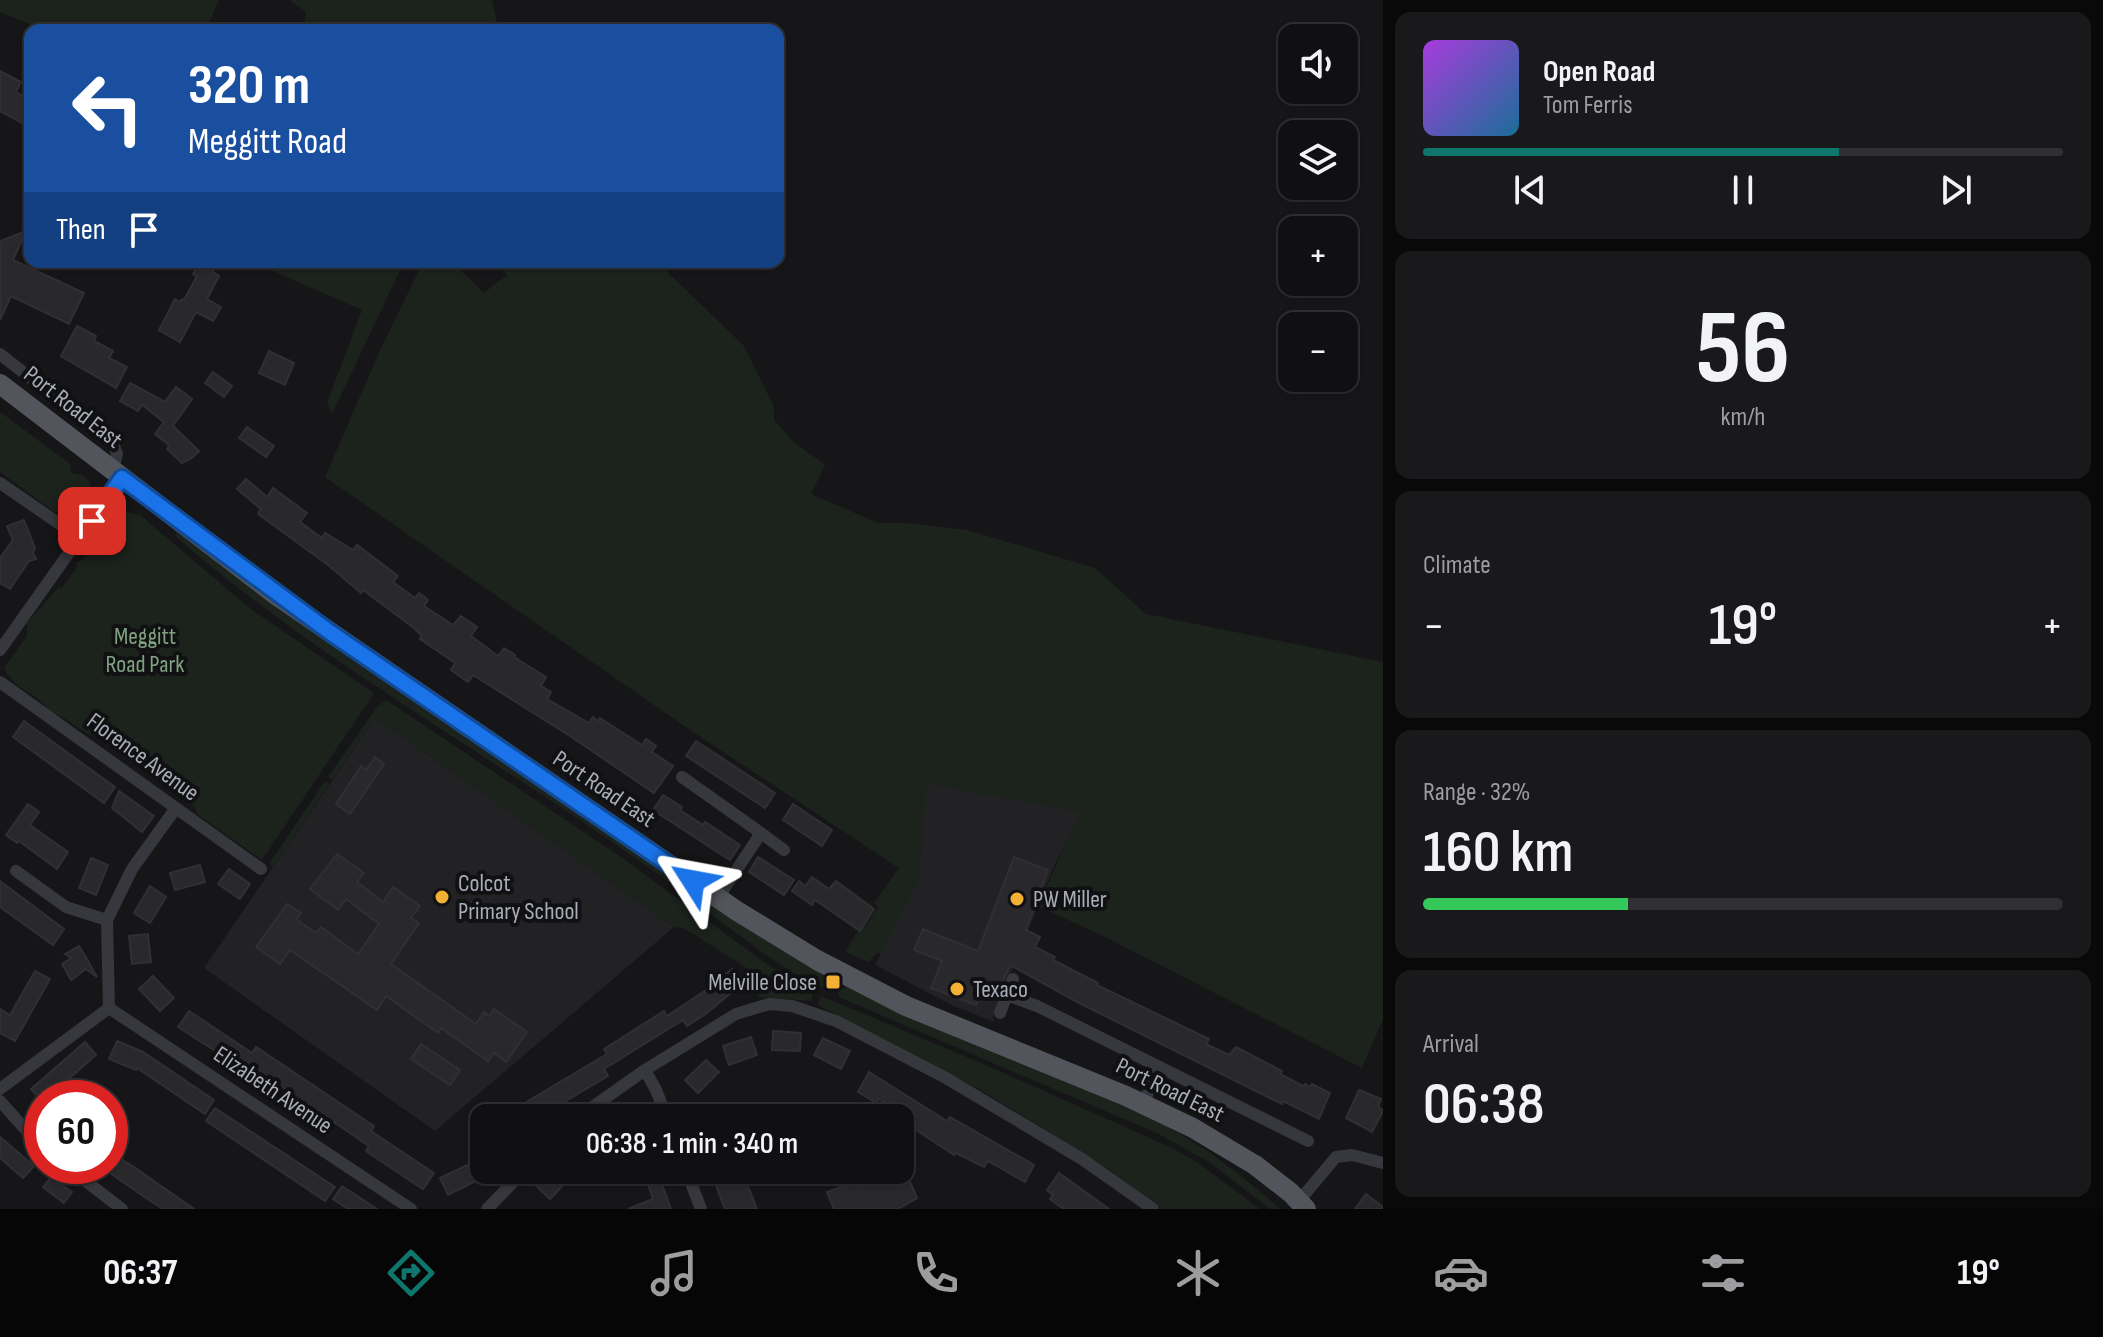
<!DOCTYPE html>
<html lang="en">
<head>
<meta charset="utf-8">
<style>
	:root { --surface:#101012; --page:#19191b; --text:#f1f3f6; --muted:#9c9d9f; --line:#303032; --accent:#0f766e }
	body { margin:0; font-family:"Sofia Sans Condensed",sans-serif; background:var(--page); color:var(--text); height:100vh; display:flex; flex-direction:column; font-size:30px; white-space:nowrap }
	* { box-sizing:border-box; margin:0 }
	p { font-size:26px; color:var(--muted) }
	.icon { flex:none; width:44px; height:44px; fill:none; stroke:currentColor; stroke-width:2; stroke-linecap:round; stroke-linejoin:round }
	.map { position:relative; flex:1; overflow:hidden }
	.drawer { display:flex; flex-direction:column; gap:12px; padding:12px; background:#09090a; width:720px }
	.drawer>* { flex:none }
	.top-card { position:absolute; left:24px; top:24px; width:760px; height:244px; border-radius:16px; box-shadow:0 2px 6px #0004,0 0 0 2px var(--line); background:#1a4fa0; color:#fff; overflow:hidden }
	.fabs { position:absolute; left:1278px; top:24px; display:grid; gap:16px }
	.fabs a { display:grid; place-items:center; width:80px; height:80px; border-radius:16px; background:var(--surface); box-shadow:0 2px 6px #0004,0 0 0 2px var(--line); font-size:40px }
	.speed { position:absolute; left:24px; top:1080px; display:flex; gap:16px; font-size:40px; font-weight:700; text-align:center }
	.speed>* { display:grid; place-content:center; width:104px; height:104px; border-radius:50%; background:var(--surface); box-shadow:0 2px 6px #0004,0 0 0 2px var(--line); line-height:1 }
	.speed .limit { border:12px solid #d22; background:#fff; color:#111 }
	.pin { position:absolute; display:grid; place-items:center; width:68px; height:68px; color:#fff; margin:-34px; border-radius:16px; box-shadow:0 4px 12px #0006 }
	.me { position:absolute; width:88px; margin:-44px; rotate:304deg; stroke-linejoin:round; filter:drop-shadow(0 0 6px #0008) }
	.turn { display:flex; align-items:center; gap:28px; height:168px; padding:0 32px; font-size:36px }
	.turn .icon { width:104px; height:104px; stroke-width:2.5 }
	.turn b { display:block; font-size:56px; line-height:68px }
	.then { display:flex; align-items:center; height:76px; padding:0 32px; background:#0003; gap:16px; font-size:30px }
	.big { font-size:60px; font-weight:600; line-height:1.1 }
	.drawer .tile { flex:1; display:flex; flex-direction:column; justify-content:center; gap:12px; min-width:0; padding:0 28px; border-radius:16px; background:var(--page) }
	.drawer .dial { align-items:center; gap:0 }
	.dial b { font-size:104px; line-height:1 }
	.song { display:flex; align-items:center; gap:24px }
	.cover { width:96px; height:96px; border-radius:12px; background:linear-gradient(135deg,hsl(280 70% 55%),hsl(200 70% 35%)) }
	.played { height:8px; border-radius:4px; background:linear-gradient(90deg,var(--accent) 65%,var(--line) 65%) }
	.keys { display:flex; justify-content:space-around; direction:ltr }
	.heat { display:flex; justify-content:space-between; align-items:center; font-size:44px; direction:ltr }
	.charge { height:12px; border-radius:6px; background:linear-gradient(90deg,#34c759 32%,var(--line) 0) }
	.trip { position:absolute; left:470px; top:1104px; width:444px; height:80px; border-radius:16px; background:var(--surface); box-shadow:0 2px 6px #0004,0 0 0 2px var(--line); font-weight:600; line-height:80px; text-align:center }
	.tabs { display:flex; height:128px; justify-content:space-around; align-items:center; background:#060607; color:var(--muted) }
	.tabs .icon { width:56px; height:56px }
	.tabs .selected { color:var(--accent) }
	.tabs b { font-size:36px; color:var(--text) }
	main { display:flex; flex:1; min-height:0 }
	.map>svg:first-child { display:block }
	.built { fill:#222225 }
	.green { fill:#1c231d }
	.building { fill:#29292c; stroke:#303034; stroke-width:2 }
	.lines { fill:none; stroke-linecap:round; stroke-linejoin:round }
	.street { stroke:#37383d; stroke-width:12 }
	.primary { stroke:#53555c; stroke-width:20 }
	.route-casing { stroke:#114b97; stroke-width:20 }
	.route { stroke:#1a73e8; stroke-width:14 }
	.poi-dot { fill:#f2b134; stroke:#111113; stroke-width:3 }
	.labels { text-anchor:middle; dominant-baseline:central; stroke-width:8; stroke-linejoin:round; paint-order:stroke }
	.street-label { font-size:24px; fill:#a8adb8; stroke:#111113 }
	.park-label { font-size:24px; fill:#7fa381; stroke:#111113 }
	.poi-label { font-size:24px; fill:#a8adb8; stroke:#111113; text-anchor:start }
</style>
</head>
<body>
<main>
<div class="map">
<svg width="1383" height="1209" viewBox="0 0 1383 1209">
	<rect width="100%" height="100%" fill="#161618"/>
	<!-- built -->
	<g class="built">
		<path d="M375,718L674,927L435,1131L204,968Z"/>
		<path d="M926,783L1081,812L1053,869L993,1017L994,1022L952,1005L875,965L918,881Z"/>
	</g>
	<!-- green -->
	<g class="green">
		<path d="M0,0H219L206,30H65L55,22L50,30H44L0,12Z"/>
		<path d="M290,0H492L499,30H303L306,12Z"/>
		<path d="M252,262H404L332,414L327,403L362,310Z"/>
		<path d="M423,262H452L484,293L507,275L495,262H657L744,346L774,407V420L795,443L825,465L811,494L878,523H906L967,530L1095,568L1146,614L1383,662V1019L1362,1068L1103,936L1038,906L1080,812L927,784L918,881L882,953H877L868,962L845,952L857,932C865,930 873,915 878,907L874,903L899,868L696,734L325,477L381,348Z"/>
		<path d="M0,412L70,464L71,473C75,474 80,474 84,476C101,488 83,512 71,519L56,513L0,472Z"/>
		<path d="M124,511L140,515L252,610L374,693L262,860L197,814L195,807L98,736C80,735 69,716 51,713C40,694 13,689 4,668L27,636V623L59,587L62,588L77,567L76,562L82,560L114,516Z"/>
		<path d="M177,532L831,978L822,987C785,972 752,944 720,921C685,894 649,867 612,842C466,741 309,653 175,536Z"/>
		<path d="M386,700L621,857L765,963L813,993L811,1001L759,997L753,972L684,928L674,927L375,718L332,780L328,777L377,707Z"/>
		<path d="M325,781L329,784L273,867L269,864Z"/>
		<path d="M846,985C942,1036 1046,1069 1144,1115C1194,1139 1240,1172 1280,1209H1270L1209,1162L1159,1134L839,997L837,988L838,986L844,989Z"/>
		<path d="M821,996L981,1063L1170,1147L1198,1163L1260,1209H1162L1108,1169L984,1092L818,1005Z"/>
	</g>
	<!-- building -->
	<g class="building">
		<path d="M0,71L21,82L16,92L30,100V127L0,111Z"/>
		<path d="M26,231L13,260L84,293L69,324L11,296L0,320V241Z"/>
		<path d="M199,262H218L213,272L219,276L207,299L221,307L213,321L196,312L180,342L159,330L175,299L180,302L182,299L184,300L197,276L193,274Z"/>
		<path d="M77,326L96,336L94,341L113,351L109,358L127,367L116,388L61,356Z"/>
		<path d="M269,351L294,363L285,385L259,373Z"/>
		<path d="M213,372L232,386L224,397L205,383Z"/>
		<path d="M130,383L165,402L176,387L192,399L173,426L199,451L192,458L182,463L167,449L169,445L155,434L164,422L142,405L138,411L120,401Z"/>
		<path d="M247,427L274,446L266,457L239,438Z"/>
		<path d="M246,479L267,497L273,488L307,513L300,522L322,538L325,533L353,550L357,545L398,576L393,582L415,598L419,593L428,600L424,606L453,625L461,616L477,627L471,636L498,656L504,648L515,655L514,657L546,677L541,686L551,692L547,699L589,723L593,717L598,721L600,718L642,745L646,739L656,746L652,752L673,766L654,793L570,736L473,675L468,682L451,670L455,663L420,639L422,636L414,628L363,590L361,593L328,565L258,514L261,509L237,489Z"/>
		<path d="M24,520L35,548L33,553L36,559L29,561L10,589L0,583V558L13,540L7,526Z"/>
		<path d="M24,721L115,787L104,803L13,737Z"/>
		<path d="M696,741L775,793L765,808L686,756Z"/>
		<path d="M375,757L384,764L350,814L336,804L361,766L366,770Z"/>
		<path d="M119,791L154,816L142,832L112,808Z"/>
		<path d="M663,795L682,807L680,810L703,825L705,822L740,845L730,860L653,810Z"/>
		<path d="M28,804L39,812L30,825L68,852L57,869L19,841L17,843L6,835Z"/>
		<path d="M793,804L832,830L822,846L783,820Z"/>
		<path d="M337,854L364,873L357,882L383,902L393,887L420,906L411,918L419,923L391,964L476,1024L484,1012L489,1016L494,1009L527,1032L506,1062L494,1053L488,1061L441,1028L438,1033L386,996L377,1010L290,950L280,964L256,947L287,904L301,913L296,919L316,933L321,927L358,954L379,924L346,899L338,910L310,889Z"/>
		<path d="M758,857L794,880L784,895L749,872Z"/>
		<path d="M1014,857L1048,870L1026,930L1040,937L1035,947L1055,957L1053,960L1098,983L1097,985L1209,1039L1206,1044L1229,1055L1236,1047L1282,1071L1280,1074L1303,1086L1305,1084L1310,1087L1312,1084L1330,1093L1319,1119L1283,1101L1282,1104L1081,1004L1010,965L999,990L985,984L976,1005L931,988L942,961L914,950L923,929L978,951Z"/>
		<path d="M91,858L108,865L96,895L79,888Z"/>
		<path d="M200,865L205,882L175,890L170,873Z"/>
		<path d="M229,869L250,884L240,899L218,884Z"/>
		<path d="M812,877L829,889L836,881L874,909L860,931L815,900L812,905L792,891L799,881L805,886Z"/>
		<path d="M0,881L64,929L53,945L0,907Z"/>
		<path d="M150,886L166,897L150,923L134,913Z"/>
		<path d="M148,934L151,962L132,964L129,936Z"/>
		<path d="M79,946L84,954L97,977L86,969L71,980L62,964L71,958L65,954Z"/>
		<path d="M732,969L744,982L707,1013L687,1026L683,1020L604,1069L608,1076L537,1118H510L528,1101L607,1054L604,1049L664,1011L667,1016L706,990Z"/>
		<path d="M35,971L50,979L15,1041L0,1033V1009L10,1015Z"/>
		<path d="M153,976L174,998L160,1011L139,989Z"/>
		<path d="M189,1011L252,1053L256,1047L374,1126L371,1131L434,1173L423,1189L366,1151L369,1146L241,1059L237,1065L178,1027Z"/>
		<path d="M773,1031L801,1033L800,1051L772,1050Z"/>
		<path d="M751,1037L757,1055L729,1065L723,1046Z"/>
		<path d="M823,1038L850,1051L841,1069L814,1055Z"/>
		<path d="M117,1041L143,1052L214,1100L205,1114L137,1068L136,1070L109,1059Z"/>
		<path d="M85,1042L96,1055L47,1098H42V1101L31,1089Z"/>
		<path d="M421,1044L460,1070L450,1085L411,1059Z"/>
		<path d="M706,1060L719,1072L698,1093L685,1080Z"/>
		<path d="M869,1072L947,1121L950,1117L1034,1165L1025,1182L988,1161L984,1167L956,1153L954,1155L904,1122L907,1115L879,1099L876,1103L858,1092Z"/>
		<path d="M1359,1090L1381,1099L1378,1106L1383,1111L1372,1132L1346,1118Z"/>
		<path d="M215,1108L335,1187L325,1201L206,1121Z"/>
		<path d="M0,1137L34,1166L23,1178L0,1158Z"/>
		<path d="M110,1152L134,1167L194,1209H163L146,1198L110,1173Z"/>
		<path d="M467,1165L474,1182L448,1195L440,1178Z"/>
		<path d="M904,1168L917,1198L898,1209H834L827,1192L859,1180L862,1186Z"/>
		<path d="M550,1170H561L570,1178L550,1199L536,1186Z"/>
		<path d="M657,1170L671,1209H628L653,1199L644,1174Z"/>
		<path d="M710,1170H730L731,1174L737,1171L740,1178L744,1176L757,1209H725Z"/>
		<path d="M1059,1173L1073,1183L1109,1209H1064L1058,1205L1050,1199L1053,1195L1047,1190Z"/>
		<path d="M51,1177L72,1192L64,1203L43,1187Z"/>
		<path d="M342,1186L377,1209H348L333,1199Z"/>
		<path d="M1366,1194L1383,1207V1209H1355Z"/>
	</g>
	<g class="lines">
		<!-- street -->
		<g class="street">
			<path d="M0,354L113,443L117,454L113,471"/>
			<path d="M0,483L80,538"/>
			<path d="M0,650L122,478"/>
			<path d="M0,682L261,869"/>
			<path d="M682,777L761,833L718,898"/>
			<path d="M761,833L784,850"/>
			<path d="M16,871L66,907L107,920"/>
			<path d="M1007,995L1037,1006L1308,1141"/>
			<path d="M109,1008L411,1209"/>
			<path d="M109,1008L107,920L132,869L176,808"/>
			<path d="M1000,1013L1013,979"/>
			<path d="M645,1070L656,1090L667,1118"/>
			<path d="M0,1089L109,1008"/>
			<path d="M0,1101L42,1148"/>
			<path d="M1143,1104L1159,1067"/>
			<path d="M577,1118L645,1070L736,1014L769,1004L792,1006L836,1021L946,1078L1082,1159L1153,1209"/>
			<path d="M66,1166L122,1209"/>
			<path d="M686,1170L701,1209"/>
			<path d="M1299,1201L1336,1157L1352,1155L1383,1163"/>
			<path d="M487,1209L525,1170"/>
		</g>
		<!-- primary -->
		<path class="primary" d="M0,384L276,595L737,911L817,960L906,1006L1126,1096L1193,1128L1255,1165L1291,1193L1306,1209"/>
	</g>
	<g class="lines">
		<!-- route casing -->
		<g class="route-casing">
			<path id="route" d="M92,521L122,478L331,633L693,881"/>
		</g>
		<!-- route -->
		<use href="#route" class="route"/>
	</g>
	<!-- markers -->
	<g class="poi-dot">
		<circle cx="442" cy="897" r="8"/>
		<circle cx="1017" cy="899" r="8"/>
		<rect x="825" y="974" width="16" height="16" rx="4"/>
		<circle cx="957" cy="989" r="8"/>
	</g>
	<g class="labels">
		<!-- street labels -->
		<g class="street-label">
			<text transform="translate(73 407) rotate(38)">Port Road East</text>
			<text transform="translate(143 757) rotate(36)">Florence Avenue</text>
			<text transform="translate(604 789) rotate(34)">Port Road East</text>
			<text transform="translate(273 1090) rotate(34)">Elizabeth Avenue</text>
			<text transform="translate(1170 1090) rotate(26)">Port Road East</text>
		</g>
		<!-- park labels -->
		<g class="park-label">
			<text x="145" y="636">Meggitt<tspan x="145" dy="28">Road Park</tspan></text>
		</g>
		<!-- poi labels -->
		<g class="poi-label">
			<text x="458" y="883">Colcot<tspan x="458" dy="28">Primary School</tspan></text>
			<text x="1033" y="899">PW Miller</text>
			<text x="817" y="982" text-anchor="end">Melville Close</text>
			<text x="973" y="989">Texaco</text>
		</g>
	</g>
</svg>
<div class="fabs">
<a><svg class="icon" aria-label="sound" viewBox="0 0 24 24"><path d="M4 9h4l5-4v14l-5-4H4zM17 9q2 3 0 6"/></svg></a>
<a><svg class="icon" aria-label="layers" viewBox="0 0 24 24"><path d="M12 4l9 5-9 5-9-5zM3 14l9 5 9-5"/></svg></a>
<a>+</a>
<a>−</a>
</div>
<div class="speed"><div class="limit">60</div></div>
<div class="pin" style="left:92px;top:521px;background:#d93025"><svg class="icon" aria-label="arrive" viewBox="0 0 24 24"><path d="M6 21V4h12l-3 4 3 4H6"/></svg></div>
<svg class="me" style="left:693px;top:881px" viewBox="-20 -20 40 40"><path d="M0-17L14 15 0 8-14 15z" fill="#1a73e8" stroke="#fff" stroke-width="4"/></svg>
<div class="trip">06:38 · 1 min · 340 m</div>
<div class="top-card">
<div class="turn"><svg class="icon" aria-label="left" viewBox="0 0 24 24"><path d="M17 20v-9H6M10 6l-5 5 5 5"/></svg><div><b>320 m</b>Meggitt Road</div></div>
<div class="then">Then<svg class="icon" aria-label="arrive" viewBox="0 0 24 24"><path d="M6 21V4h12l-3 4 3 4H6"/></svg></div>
</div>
</div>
<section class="drawer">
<div class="tile">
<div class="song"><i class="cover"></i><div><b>Open Road</b><p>Tom Ferris</p></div></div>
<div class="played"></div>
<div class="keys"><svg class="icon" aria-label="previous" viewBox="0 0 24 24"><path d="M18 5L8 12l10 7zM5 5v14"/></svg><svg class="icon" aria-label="pause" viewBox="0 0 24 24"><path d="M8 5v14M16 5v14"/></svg><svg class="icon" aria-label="next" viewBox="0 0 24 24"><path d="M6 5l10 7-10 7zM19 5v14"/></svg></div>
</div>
<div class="tile dial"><b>56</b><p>km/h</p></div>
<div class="tile"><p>Climate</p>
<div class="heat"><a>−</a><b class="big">19°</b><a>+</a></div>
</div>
<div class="tile"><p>Range · 32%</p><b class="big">160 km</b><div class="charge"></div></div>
<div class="tile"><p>Arrival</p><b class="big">06:38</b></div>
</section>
</main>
<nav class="tabs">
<b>06:37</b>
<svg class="icon selected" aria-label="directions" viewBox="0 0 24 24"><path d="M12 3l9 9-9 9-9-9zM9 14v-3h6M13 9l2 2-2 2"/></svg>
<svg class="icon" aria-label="music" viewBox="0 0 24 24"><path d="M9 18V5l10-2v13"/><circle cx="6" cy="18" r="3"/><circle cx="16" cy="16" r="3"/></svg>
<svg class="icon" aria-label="phone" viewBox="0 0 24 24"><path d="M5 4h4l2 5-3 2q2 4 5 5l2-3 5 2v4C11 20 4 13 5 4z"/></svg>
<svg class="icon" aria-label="climate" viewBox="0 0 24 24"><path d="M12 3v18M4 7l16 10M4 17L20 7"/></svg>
<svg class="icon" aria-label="car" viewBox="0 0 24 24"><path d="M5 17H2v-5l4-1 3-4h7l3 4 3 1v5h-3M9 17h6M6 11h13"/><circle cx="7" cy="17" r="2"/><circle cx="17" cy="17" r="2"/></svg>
<svg class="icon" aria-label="filters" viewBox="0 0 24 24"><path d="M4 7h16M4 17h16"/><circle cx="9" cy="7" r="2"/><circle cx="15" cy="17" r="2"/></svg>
<b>19°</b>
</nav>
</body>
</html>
